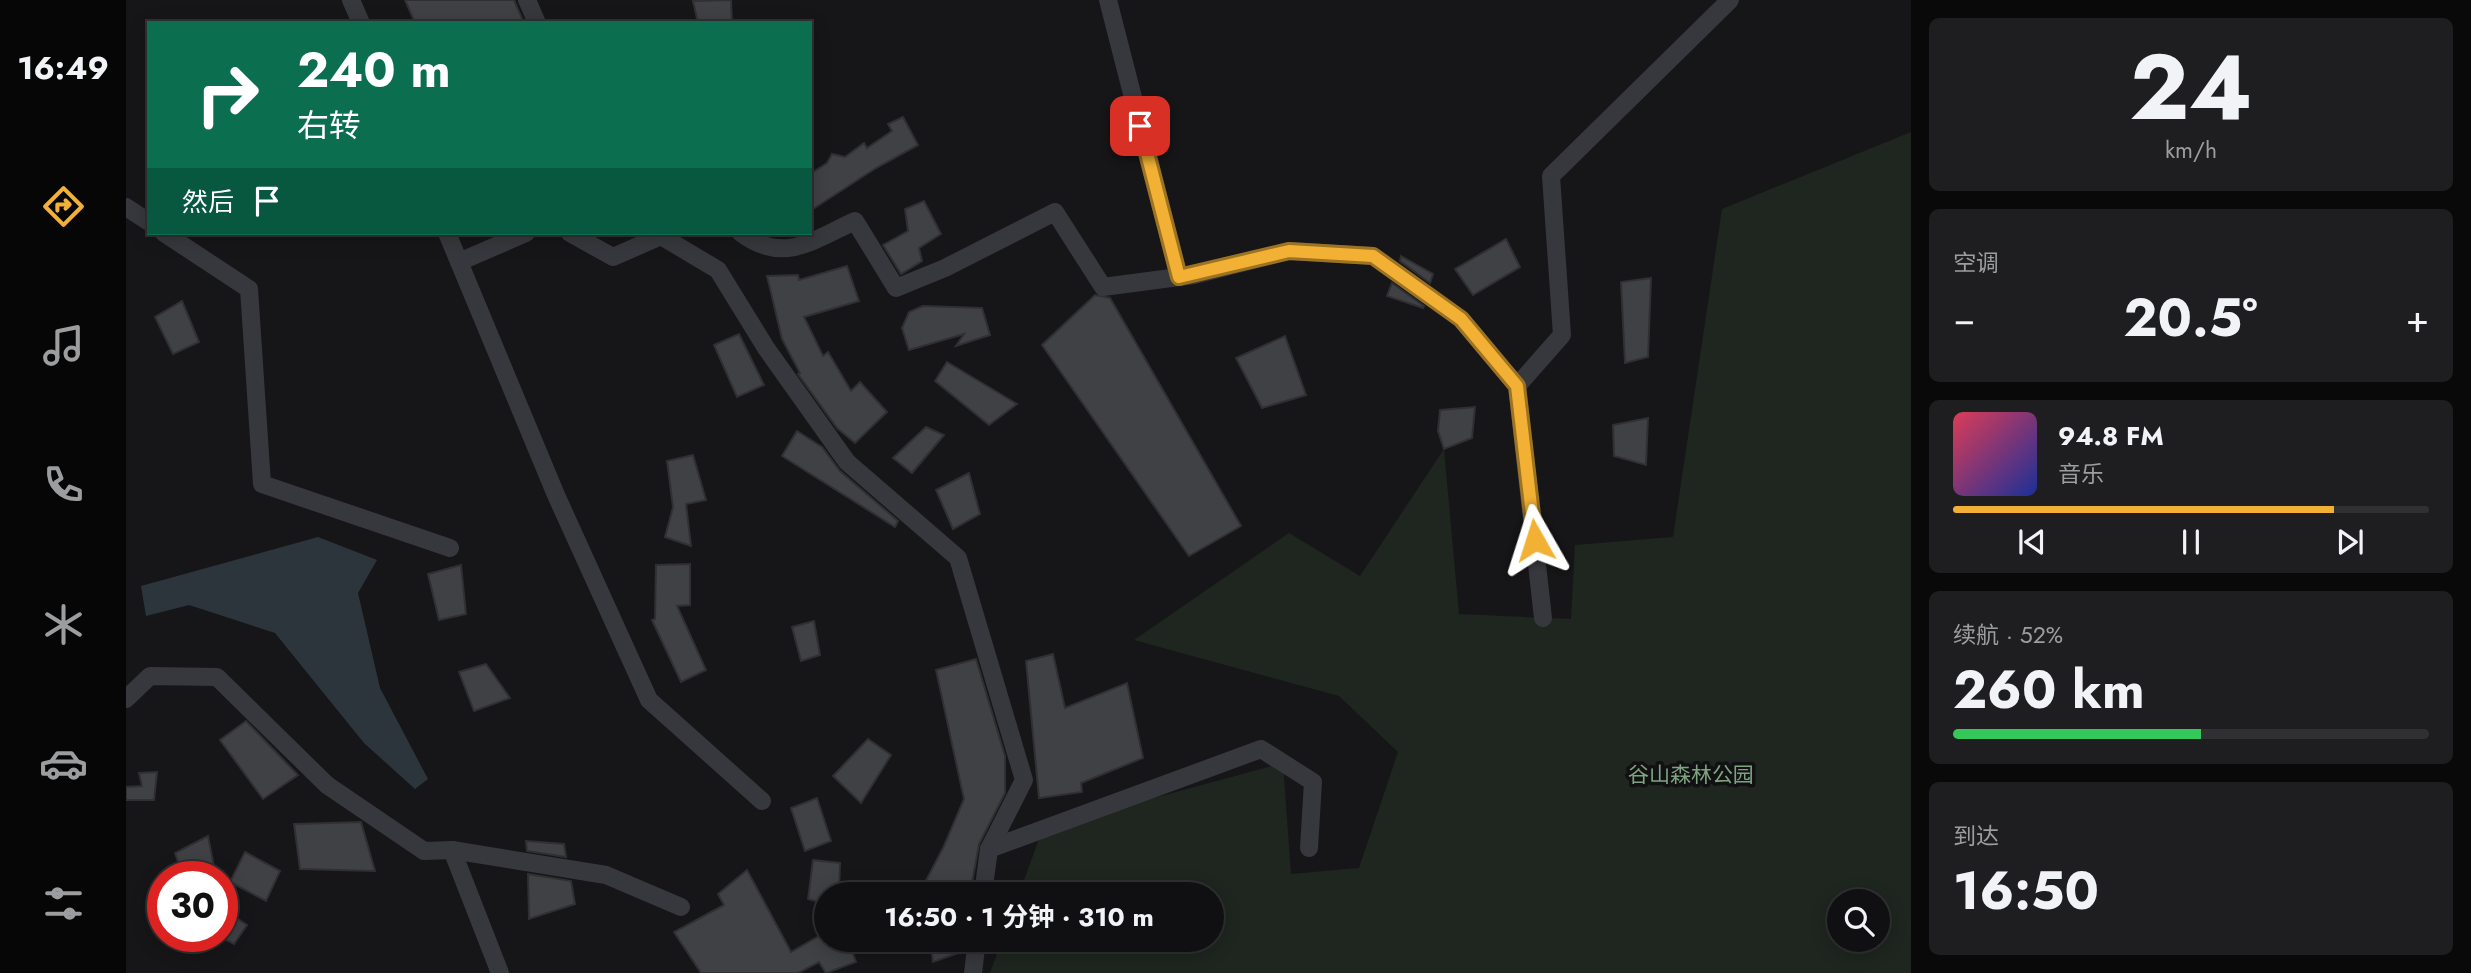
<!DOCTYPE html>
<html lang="zh">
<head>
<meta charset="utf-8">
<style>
	:root { --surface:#101012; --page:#1e1e20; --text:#f1f3f6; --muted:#9c9d9f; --line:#303032; --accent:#f2b134 }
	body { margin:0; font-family:Jost,"Noto Sans SC",sans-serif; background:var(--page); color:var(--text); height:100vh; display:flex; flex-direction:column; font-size:26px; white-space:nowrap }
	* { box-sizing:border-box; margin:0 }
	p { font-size:23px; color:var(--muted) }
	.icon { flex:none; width:38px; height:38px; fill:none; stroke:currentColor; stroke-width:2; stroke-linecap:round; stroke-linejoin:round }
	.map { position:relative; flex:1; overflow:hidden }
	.panel { display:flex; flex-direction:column; gap:18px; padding:18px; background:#09090a; width:560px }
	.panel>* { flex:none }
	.banner { position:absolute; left:21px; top:21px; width:665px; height:214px; border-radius:0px; box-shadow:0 4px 18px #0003,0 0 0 2px var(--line); background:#0b6e4f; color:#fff; overflow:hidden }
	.buttons { position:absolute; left:1701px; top:889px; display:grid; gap:14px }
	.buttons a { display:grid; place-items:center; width:63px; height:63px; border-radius:50%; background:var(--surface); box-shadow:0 4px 18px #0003,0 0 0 2px var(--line); font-size:35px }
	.speed { position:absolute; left:21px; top:861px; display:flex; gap:14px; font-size:35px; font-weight:700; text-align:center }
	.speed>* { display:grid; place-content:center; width:91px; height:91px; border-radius:50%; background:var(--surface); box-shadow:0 4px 18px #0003,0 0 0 2px var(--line); line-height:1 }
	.speed .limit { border:10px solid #d22; background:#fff; color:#111 }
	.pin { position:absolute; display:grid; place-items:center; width:60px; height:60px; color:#fff; margin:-30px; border-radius:14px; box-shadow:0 4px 10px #0006 }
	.me { position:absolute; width:77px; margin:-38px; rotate:354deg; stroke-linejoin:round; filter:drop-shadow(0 0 5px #0008) }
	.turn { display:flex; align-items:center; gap:24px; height:147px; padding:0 35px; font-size:32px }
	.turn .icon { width:91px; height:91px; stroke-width:2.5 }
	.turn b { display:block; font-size:49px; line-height:60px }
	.then { display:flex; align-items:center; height:66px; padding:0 35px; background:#0003; gap:14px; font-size:26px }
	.big { font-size:52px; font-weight:700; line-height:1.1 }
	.panel .widget { flex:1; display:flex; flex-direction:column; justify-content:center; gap:10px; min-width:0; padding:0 24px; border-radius:10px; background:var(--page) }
	.panel .dial { align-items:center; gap:0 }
	.dial b { font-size:91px; line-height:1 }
	.song { display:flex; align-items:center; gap:21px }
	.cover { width:84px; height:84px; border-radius:10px; background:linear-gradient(135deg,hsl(350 70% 55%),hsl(230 70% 35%)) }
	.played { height:7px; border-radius:4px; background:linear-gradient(90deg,var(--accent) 80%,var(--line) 80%) }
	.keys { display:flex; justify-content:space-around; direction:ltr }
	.heat { display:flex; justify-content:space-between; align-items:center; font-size:38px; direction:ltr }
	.charge { height:10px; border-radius:5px; background:linear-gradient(90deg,#34c759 52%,var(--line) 0) }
	.trip { position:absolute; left:688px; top:882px; width:410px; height:70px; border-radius:35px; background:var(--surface); box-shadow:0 4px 18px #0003,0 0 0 2px var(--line); font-weight:700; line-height:70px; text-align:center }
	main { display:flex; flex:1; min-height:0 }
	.menu { display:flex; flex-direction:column; width:126px; justify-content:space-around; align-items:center; background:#060607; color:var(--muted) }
	.menu .icon { width:49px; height:49px }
	.menu .on { color:var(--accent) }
	.menu b { font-size:32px; color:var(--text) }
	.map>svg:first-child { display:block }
	.green { fill:#1e261f; fill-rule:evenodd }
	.water { fill:#2c353c }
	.building { fill:#404145; stroke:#303034; stroke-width:2 }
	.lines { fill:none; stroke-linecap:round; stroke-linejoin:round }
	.street { stroke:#37383d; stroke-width:18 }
	.route-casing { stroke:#9d7322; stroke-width:18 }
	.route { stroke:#f2b134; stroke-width:12 }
	.labels { text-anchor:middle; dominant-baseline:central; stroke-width:7; stroke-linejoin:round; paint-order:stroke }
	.park-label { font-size:21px; fill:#7fa381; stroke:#111113 }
</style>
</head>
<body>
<main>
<nav class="menu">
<b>16:49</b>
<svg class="icon on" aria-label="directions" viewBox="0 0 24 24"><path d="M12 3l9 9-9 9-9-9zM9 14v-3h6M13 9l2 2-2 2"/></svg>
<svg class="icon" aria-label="music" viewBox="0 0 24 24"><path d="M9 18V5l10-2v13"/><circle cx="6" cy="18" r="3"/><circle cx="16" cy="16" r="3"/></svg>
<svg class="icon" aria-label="phone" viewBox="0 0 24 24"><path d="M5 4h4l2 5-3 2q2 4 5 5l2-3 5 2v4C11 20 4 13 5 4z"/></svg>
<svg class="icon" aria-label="climate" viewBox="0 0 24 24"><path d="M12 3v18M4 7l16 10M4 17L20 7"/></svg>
<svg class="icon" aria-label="car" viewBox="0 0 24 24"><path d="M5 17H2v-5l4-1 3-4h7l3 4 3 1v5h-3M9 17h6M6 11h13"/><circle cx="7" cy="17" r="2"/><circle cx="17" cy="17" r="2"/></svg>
<svg class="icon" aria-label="filters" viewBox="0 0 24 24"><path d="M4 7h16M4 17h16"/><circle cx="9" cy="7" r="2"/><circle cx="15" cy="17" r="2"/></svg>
</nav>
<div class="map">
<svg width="1785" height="973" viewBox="0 0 1785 973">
	<rect width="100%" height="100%" fill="#161618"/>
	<!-- green -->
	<path class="green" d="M1785,132V973H864L876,940H1085V894H893L917,828L1157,763L1165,874L1233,868L1272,752L1213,696L1008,640L1163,533L1234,576L1318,449L1333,614L1445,619L1449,545L1547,537L1596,209ZM1713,901H1752V940H1713Z"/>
	<!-- water -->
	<path class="water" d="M192,537L251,560L232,593L254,688L302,779L289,789L238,743L149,633L63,605L20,616L15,586Z"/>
	<!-- building -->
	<g class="building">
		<path d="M279,0H388L398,23H289Z"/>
		<path d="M605,0L606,23H572L567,1Z"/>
		<path d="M777,117L792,145L750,168L684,211V174L701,163L706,154L719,157L738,143L741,148L766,131L762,124Z"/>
		<path d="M798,201L815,234L793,248L796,261L775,274L757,245L782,231L779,209Z"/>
		<path d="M1380,239L1394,267L1347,295L1329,269Z"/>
		<path d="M1275,256L1307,274L1304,283L1274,261Z"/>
		<path d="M721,266L733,301L678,317L697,356L702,352L725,391L734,382L761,412L729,443L711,428L672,374L674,373L656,339L641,276L672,275L673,280Z"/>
		<path d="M1525,278L1522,357L1499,363L1495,282Z"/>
		<path d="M1266,283L1298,306L1297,308L1261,296Z"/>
		<path d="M969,295L984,298L1115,526L1063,556L916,345Z"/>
		<path d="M56,301L73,342L47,354L29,317Z"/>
		<path d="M797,306L856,308L864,335L830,346L838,334L783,350L776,328L783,312Z"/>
		<path d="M613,334L638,385L611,397L588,345Z"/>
		<path d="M1159,336L1180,395L1136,408L1110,358Z"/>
		<path d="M821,362L891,404L863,425L809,381Z"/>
		<path d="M1349,407L1346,438L1318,449L1312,431L1314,410Z"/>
		<path d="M1522,418L1520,465L1488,456L1487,425Z"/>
		<path d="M800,427L818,435L786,473L767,458Z"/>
		<path d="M671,431L696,447L714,471L772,521L769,527L656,456Z"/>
		<path d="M567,455L580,500L560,504L565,546L539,537L547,507L541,461Z"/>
		<path d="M843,473L854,514L827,529L810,490Z"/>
		<path d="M564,564V605L551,606L580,670L555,682L526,620L529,619L530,565Z"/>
		<path d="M335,565L340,614L313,620L302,574Z"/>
		<path d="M688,621L694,655L675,661L666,627Z"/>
		<path d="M927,654L939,708L1001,683L1017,758L955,783L956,792L913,798L900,661Z"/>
		<path d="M850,659L879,756V793L853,844L844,894H793L818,846L838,799L810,670Z"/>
		<path d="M360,664L384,698L348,711L333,672Z"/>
		<path d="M120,721L172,775L137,799L94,740Z"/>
		<path d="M742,739L765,755L735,803L707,776Z"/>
		<path d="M31,772L28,800H0V787L16,786L13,773Z"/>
		<path d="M691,798L705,841L679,851L665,808Z"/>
		<path d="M235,822L249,871L174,869L168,824Z"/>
		<path d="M82,836L90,877H57L49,853Z"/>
		<path d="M400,841L438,844L440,857L401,851Z"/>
		<path d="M119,852L154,871L140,901L104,882Z"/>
		<path d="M687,860L714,863L713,894H700V904L682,899Z"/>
		<path d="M621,870L665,952L700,932V940H722L730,962L700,973L693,962L672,973H575L548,932L598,905L592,894Z"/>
		<path d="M402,874L445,881L449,904L403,919Z"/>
		<path d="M96,908L121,925L108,944L96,938Z"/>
		<path d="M804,940H840L838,951L807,962Z"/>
	</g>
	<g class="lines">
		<!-- street -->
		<g class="street">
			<path d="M225,0L235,23"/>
			<path d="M401,0L411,23"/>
			<path d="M982,0L1053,277"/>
			<path d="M0,207L23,222"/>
			<path d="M38,233L123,289L136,484L324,548"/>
			<path d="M321,233L430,495L523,700L636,801"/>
			<path d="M444,233L487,257L535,236L536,233"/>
			<path d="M615,233C658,265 687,240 729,221L770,288L819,268L929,212L977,287L1068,275L1163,251L1247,256L1335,319L1391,386L1417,618"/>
			<path d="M535,236L592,270L640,348L721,462L832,558L898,780L863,849"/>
			<path d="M333,262L400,233"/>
			<path d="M1391,386L1436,335L1425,176L1604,0"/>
			<path d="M0,699L24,676L91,677L201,785L298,851L326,850L374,973"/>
			<path d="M326,850L480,875L555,907"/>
			<path d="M857,894L863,849L1135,749L1187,782L1183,848"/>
			<path d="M847,973L851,940"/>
		</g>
	</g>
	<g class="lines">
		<!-- route casing -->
		<g class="route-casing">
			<path id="route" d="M1014,126L1053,277L1163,251L1247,256L1335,319L1391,386L1409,540"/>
		</g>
		<!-- route -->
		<use href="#route" class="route"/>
	</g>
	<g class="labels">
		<!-- park labels -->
		<g class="park-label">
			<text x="1565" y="775">谷山森林公园</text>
		</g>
	</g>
</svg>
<div class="buttons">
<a><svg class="icon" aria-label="search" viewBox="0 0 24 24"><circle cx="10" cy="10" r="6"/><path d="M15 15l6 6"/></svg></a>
</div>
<div class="speed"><div class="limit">30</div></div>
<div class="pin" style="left:1014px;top:126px;background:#d93025"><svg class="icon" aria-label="arrive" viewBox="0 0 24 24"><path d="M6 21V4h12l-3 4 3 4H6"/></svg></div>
<svg class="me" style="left:1409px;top:540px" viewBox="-20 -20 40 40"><path d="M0-17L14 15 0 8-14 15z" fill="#f2b134" stroke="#fff" stroke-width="4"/></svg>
<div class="trip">16:50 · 1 分钟 · 310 m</div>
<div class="banner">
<div class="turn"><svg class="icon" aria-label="right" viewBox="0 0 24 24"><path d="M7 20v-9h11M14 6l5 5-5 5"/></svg><div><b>240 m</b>右转</div></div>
<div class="then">然后<svg class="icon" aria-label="arrive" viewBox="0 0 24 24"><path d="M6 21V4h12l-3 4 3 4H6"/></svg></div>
</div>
</div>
<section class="panel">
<div class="widget dial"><b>24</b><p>km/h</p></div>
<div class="widget"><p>空调</p>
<div class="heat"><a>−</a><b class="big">20.5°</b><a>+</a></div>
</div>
<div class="widget">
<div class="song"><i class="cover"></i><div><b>94.8 FM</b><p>音乐</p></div></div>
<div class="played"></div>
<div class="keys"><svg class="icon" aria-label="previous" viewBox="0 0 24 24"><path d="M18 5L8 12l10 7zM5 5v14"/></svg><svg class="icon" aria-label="pause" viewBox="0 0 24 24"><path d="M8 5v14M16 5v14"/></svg><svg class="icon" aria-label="next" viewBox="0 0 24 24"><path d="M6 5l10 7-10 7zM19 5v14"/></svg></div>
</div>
<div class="widget"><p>续航 · 52%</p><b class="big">260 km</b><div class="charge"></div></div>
<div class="widget"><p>到达</p><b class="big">16:50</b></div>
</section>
</main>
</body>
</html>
